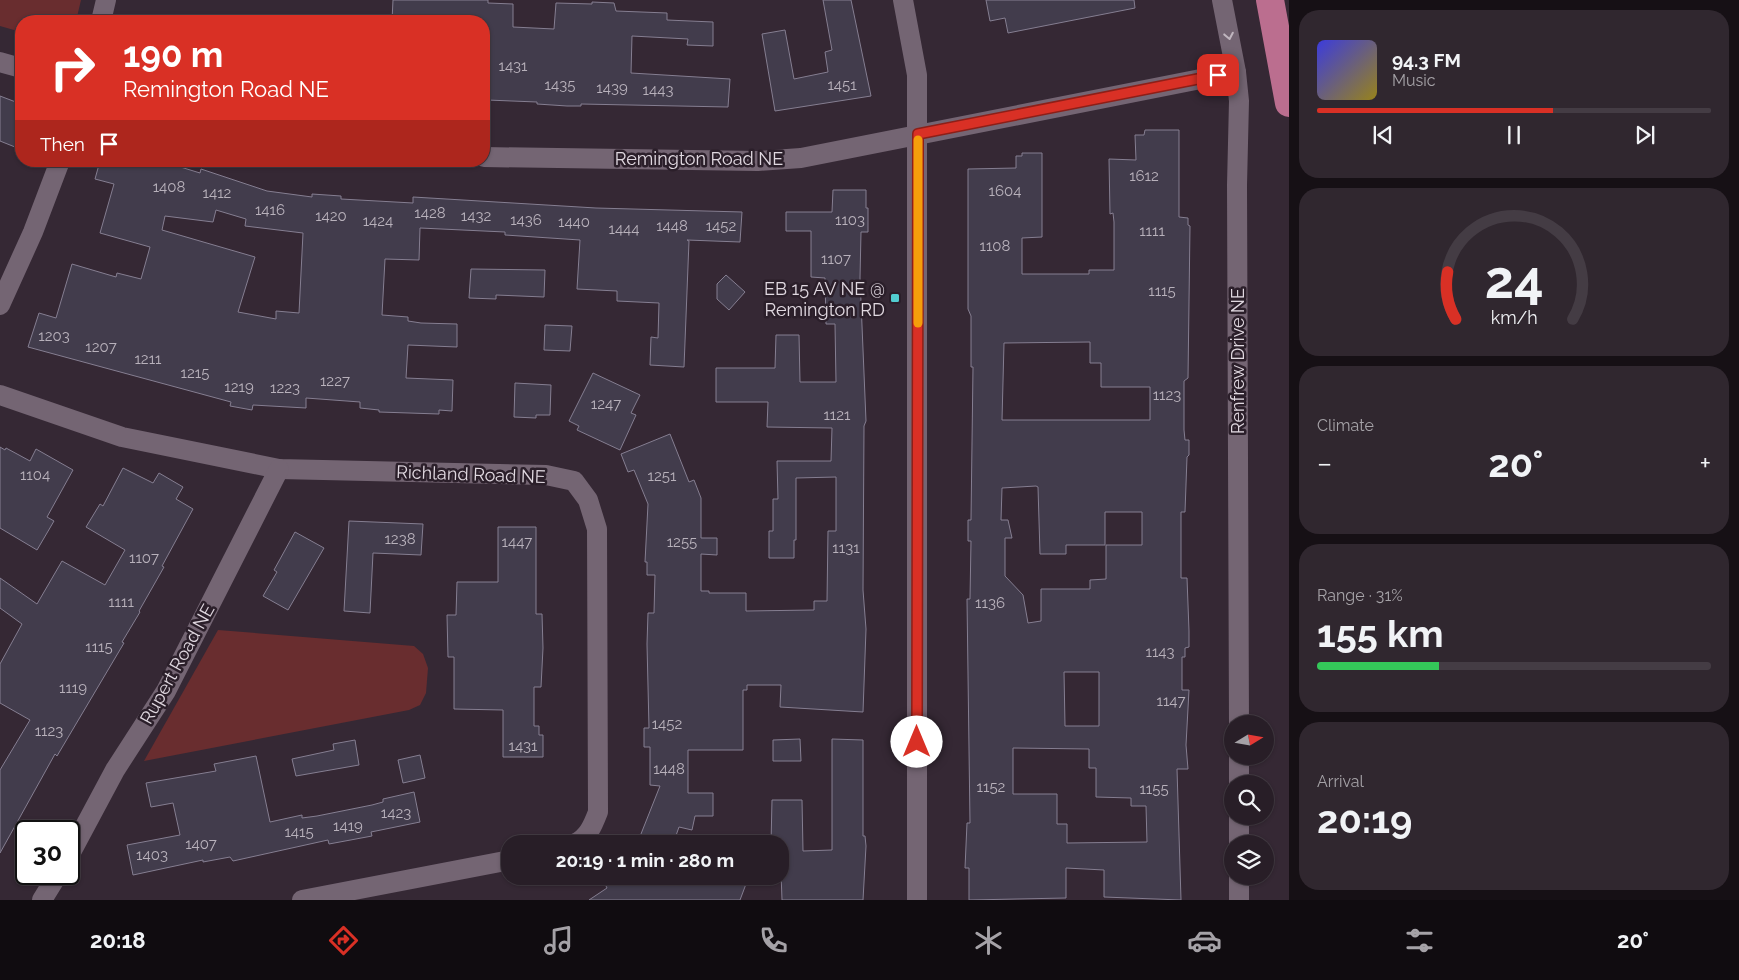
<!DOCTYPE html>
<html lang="en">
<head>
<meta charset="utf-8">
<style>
	:root { --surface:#281e27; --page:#30272f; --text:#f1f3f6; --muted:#a5a2a7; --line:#443c44; --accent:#d93025 }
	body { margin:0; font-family:Raleway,sans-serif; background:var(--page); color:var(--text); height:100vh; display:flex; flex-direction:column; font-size:19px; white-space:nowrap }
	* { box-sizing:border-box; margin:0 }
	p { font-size:16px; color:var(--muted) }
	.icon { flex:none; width:28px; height:28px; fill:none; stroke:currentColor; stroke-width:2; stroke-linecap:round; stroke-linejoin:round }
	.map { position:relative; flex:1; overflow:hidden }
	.panel { display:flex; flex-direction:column; gap:10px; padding:10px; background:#161015; width:450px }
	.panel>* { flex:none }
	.hud { position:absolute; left:15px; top:15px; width:475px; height:152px; border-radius:20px; box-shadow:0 1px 4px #0004,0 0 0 1px var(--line); background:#d93025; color:#fff; overflow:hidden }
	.needle { width:32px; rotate:79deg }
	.tools { position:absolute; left:1224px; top:715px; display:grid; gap:10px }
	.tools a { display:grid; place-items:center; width:50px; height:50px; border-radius:50%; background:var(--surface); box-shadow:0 1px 4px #0004,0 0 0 1px var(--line); font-size:25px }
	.speed { position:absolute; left:15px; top:820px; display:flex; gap:10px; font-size:25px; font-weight:700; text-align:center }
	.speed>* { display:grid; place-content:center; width:65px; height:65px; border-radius:50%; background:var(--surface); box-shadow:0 1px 4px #0004,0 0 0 1px var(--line); line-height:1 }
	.speed .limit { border:2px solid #111; border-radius:8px; background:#fff; color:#111 }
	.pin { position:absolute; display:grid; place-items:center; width:42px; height:42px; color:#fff; margin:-21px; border-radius:10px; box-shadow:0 2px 8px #0006 }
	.me { position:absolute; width:55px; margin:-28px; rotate:0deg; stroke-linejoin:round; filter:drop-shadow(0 0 4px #0008) }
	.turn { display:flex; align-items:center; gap:18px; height:105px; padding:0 25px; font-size:22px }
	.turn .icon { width:65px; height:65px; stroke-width:2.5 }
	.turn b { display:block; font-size:35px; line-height:42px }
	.then { display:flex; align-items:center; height:48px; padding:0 25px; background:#0003; gap:10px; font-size:19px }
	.big { font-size:38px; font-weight:700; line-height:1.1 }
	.panel .card { flex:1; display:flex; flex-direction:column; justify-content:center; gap:8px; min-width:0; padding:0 18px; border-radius:20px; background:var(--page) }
	.panel .dial { align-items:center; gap:0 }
	.dial svg { height:130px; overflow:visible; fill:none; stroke:var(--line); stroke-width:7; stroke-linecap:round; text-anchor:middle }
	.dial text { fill:var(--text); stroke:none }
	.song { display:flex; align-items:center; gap:15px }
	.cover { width:60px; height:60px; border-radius:8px; background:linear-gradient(135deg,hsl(240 70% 55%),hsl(50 70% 35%)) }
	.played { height:5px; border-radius:2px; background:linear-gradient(90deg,var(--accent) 60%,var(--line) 60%) }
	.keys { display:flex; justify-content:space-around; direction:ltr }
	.heat { display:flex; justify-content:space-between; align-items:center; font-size:28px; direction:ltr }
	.charge { height:8px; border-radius:4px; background:linear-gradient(90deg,#34c759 31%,var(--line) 0) }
	.trip { position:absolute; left:501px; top:835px; width:288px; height:50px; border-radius:20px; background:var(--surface); box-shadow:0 1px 4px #0004,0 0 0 1px var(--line); font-weight:700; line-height:50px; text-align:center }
	.menu { display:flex; height:80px; justify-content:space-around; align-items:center; background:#100c10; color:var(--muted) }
	.menu .icon { width:35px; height:35px }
	.menu .current { color:var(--accent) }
	.menu b { font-size:22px; color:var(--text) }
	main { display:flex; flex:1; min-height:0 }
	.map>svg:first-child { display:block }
	.green { fill:#692d2f }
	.building { fill:#423c4c; stroke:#857e91; fill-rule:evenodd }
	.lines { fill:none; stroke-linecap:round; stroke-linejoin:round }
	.street { stroke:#746573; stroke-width:20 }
	.highway { stroke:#bb6e8f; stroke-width:28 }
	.oneway { stroke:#c0b6bf }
	.route-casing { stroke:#8d1f18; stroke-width:12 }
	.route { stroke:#d93025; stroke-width:9 }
	.slow { stroke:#f59e0b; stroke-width:9 }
	.poi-dot { fill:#52cdd0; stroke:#2b1f2a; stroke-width:2 }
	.labels { text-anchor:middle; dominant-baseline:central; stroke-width:5; stroke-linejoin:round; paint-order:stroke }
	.number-label { font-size:15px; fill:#b8b1bb }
	.street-label { font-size:18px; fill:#e0d8e0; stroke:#2b1f2a }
	.poi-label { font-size:18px; fill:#e0d8e0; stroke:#2b1f2a; text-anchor:end }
</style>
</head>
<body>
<main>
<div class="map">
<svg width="1289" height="900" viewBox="0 0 1289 900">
	<rect width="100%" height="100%" fill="#352834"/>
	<!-- green -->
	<g class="green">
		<path d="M0,0H81L76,21H21V32L0,26Z"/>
		<path d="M218,630L414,646L423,654L428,668L426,693L420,705L409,710L144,761Z"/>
	</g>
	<!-- building -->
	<g class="building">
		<path d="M393,0H488V3L513,4V27L554,29L556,3L592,4V2L614,3L616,11L667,13V20L713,22V46L687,45L688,39L632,36L631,73L730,79L728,107L581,104V106H567L537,104V102L487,100L484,98V21H392Z"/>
		<path d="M823,0H851L871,96L775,111L762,34L785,30L794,79L828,72L825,52L832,50Z"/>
		<path d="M986,0H1134L1135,8L1008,33L1005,18L990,21Z"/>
		<path d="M0,96L21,104V128L15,147L0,141Z"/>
		<path d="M1145,130H1179V217L1188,218V225L1190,226L1188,378L1184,381V430L1185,440H1189V455L1187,457L1185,512H1181V578H1187L1189,631V647L1185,648V657H1182V690H1189L1186,745L1188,769H1177L1181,900L1104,897V870L1066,868V898L969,900V868H965L967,823H970L967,599H970L971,541H968V520H971L973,367H971V316L968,309V169L1016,168V156H1022V153H1042V237L1022,238V274H1089V270H1114V222L1113,213L1110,214L1109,159L1136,160L1135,135H1144ZM1090,342V363H1101V387H1150V420H1002L1004,343ZM1036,486L1038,487L1040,554H1066V545H1105V512H1142V545H1106V579L1090,580V589H1041V621L1028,623L1023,595L1005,576V538H1012L1008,520H1001L1002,488ZM1064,672H1099V726H1065ZM1013,748L1089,749V768H1096V797L1131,798V806H1146L1147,842L1067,843V824H1057V794H1013Z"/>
		<path d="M100,161H161L200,173L201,169L267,191L312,197V194L341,196V199L413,203V197L596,208L742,212L740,242L687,240L689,241L684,367L650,365L651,337L658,338L659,303L617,301V291L577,289L580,240L505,235V232L420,228L419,260L385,259L382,315L408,317V321L421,323L457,324V347L408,345L406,378L453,380L452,411L439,410V414L379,412V410L360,408V402L306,398V408L253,405L252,410L230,406L231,402L28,347L39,313L56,318L72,264L116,277L117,273L141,279L150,247L100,233L114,184L95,179ZM216,210L246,219L245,226L303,233L299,313L276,311V319L238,312L255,257L162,230L165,216L213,222Z"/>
		<path d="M833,190H866V208H868V232H861L860,278L866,421L864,426L863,590L866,629L863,712L780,707L781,685H747V690H743V750H688V793H713V816H695L692,830L679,827L673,844H637L660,786L650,785V747H644V728H649L647,644L648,613H654L655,575H647V562H645L648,504L634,470L628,472L621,454L670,434L689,482L694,480L701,498V538H717V555L701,554V591H709V593H746V611L814,610V601H827L828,531H836V477L796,478V540H794V558H769V531H773V499H778L777,461H831L832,428L767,427L768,402H716V368H775L776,335H799L800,382H836L835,324H826L825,278L811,277V231H786V212H832Z"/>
		<path d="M471,269L545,270L544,297L496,295V299L469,298Z"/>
		<path d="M726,275L745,292L729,310L717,299V284Z"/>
		<path d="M545,325L572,326L570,351L544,350Z"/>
		<path d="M593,373L640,395L631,413L636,415L620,450L577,430L579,426L569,421Z"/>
		<path d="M515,383L551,385L550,415H536V418L514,417Z"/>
		<path d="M0,447L5,450L6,448L30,461L36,449L73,470L47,517L54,521L37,550L0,528Z"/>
		<path d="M123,468L153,483L159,473L183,487L176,499L193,509L162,566L164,567L139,611L140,612L122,642L124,643L57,756L55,754L0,853V770L30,720L0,703V664L22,624L0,608V578L37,604L62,561L105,585L125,550L86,527L100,504L103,506Z"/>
		<path d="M349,521L423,524L421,555L373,553L370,613L344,611Z"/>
		<path d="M498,527H536V614H542L543,648L541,687H534V726H539V735H543V757H503V710L454,709V657H448L447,615H456L457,582H498Z"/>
		<path d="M295,532L324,548L288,610L263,596L277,572L274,570Z"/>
		<path d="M800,739L801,761H773V740Z"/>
		<path d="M832,739L863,740V836H865L866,846L863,900H782L780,844H771L772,800H802L803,851L832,850Z"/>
		<path d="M355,740L359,765L296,776L292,759L334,750L333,744Z"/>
		<path d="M420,755L425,778L403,783L398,760Z"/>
		<path d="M256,756L270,822L302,815V818L317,816L372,805L383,802V799L414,792L420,822L371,832L372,836L329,844L328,840L233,861L230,857L203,862V860L133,875L127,845L180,835L173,803L151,807L146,783L216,771L214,764Z"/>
		<path d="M617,876H626L631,885L641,876H749L740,900H589L607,888L605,884Z"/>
	</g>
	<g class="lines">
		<!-- street -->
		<g class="street">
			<path d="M903,0L917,75V900"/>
			<path d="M1222,0L1236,72L1239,101L1237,185L1239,724"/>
			<path d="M101,21L106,0"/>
			<path d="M0,62L21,68"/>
			<path d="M484,157L758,161L801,158L1236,72"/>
			<path d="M0,305L33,232L60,161"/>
			<path d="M0,395L122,437L279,469L546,475L574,481L588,500L597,529L598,812C593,825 588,838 574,844"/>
			<path d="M1239,756V784"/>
			<path d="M1239,816V844"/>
			<path d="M69,856L115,770L166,691L279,469"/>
			<path d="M1239,876V900"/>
			<path d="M42,900L58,874"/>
			<path d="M302,900L510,860"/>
		</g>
		<!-- highway -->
		<path class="highway" d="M1270,0L1289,103"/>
	</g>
	<!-- one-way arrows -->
	<defs><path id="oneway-chevron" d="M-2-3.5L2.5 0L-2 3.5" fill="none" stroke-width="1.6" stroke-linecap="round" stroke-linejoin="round" transform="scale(1.25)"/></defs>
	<use class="oneway" href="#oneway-chevron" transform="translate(1229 36) rotate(79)"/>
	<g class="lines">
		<!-- route casing -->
		<g class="route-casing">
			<path id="route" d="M917,742L918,134L1218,75"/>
		</g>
		<!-- route -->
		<use href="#route" class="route"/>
		<!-- slow -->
		<path class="slow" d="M918,323V140"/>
	</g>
	<!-- markers -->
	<rect class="poi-dot" x="890" y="293" width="10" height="10" rx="2.5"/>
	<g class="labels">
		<!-- number labels -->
		<g class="number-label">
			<text x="513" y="66">1431</text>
			<text x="560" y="85">1435</text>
			<text x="842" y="85">1451</text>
			<text x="612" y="88">1439</text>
			<text x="658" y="90">1443</text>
			<text x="1144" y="176">1612</text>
			<text x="169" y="187">1408</text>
			<text x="1005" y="191">1604</text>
			<text x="217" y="193">1412</text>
			<text x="270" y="210">1416</text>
			<text x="430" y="213">1428</text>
			<text x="331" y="216">1420</text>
			<text x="476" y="216">1432</text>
			<text x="526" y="220">1436</text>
			<text x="850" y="220">1103</text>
			<text x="378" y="221">1424</text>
			<text x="574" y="222">1440</text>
			<text x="672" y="226">1448</text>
			<text x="721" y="226">1452</text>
			<text x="624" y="229">1444</text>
			<text x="1152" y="231">1111</text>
			<text x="995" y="246">1108</text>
			<text x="836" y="259">1107</text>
			<text x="1162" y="291">1115</text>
			<text x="54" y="336">1203</text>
			<text x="101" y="347">1207</text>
			<text x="148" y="359">1211</text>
			<text x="195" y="373">1215</text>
			<text x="335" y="381">1227</text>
			<text x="239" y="387">1219</text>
			<text x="285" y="388">1223</text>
			<text x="1167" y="395">1123</text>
			<text x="606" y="404">1247</text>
			<text x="837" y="415">1121</text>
			<text x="35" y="475">1104</text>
			<text x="662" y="476">1251</text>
			<text x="400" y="539">1238</text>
			<text x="517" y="542">1447</text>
			<text x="682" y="542">1255</text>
			<text x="846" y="548">1131</text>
			<text x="144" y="558">1107</text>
			<text x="121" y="602">1111</text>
			<text x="990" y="603">1136</text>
			<text x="99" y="647">1115</text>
			<text x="1160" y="652">1143</text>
			<text x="73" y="688">1119</text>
			<text x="1171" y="701">1147</text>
			<text x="667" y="724">1452</text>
			<text x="49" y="731">1123</text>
			<text x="523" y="746">1431</text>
			<text x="669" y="769">1448</text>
			<text x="991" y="787">1152</text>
			<text x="1154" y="789">1155</text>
			<text x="396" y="813">1423</text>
			<text x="348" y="826">1419</text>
			<text x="299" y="832">1415</text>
			<text x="201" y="844">1407</text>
			<text x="152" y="855">1403</text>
		</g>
		<!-- street labels -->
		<g class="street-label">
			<text x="699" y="158">Remington Road NE</text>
			<text transform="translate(1237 361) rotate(-90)">Renfrew Drive NE</text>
			<text transform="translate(471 474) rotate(2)">Richland Road NE</text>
			<text transform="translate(177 664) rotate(-61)">Rupert Road NE</text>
		</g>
		<!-- poi labels -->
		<g class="poi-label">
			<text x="885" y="288">EB 15 AV NE @<tspan x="885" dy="21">Remington RD</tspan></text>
		</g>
	</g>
</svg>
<div class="tools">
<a><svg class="needle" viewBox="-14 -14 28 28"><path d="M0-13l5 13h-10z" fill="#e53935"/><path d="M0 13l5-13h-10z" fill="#a5a2a7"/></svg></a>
<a><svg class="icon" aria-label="search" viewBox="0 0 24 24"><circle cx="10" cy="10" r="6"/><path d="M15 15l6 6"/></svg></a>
<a><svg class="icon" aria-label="layers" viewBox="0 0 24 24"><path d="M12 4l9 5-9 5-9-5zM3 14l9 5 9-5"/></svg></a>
</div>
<div class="speed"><div class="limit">30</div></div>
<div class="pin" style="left:1218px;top:75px;background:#d93025"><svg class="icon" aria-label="arrive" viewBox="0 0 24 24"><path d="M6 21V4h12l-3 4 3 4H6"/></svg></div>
<svg class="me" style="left:917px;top:742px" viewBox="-20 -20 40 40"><circle r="19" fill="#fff"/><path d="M0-13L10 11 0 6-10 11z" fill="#d93025"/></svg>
<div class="trip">20:19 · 1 min · 280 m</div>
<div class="hud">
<div class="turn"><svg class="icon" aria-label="right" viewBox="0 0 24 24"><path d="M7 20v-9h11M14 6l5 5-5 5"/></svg><div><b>190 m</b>Remington Road NE</div></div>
<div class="then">Then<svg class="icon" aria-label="arrive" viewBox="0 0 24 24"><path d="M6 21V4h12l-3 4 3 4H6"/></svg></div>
</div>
</div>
<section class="panel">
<div class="card">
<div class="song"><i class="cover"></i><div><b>94.3 FM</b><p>Music</p></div></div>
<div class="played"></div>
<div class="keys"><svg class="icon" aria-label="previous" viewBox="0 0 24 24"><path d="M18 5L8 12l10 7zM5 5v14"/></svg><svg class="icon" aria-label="pause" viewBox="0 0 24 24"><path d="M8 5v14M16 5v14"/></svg><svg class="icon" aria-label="next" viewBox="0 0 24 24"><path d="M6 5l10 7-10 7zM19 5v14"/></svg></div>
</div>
<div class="card dial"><svg viewBox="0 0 100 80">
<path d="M14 69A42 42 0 1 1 86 69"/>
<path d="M14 69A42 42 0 0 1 9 40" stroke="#d93025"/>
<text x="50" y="56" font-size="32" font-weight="700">24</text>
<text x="50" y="72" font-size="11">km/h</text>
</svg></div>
<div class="card"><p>Climate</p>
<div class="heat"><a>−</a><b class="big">20°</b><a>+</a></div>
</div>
<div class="card"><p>Range · 31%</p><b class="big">155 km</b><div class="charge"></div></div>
<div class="card"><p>Arrival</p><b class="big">20:19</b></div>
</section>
</main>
<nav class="menu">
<b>20:18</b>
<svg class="icon current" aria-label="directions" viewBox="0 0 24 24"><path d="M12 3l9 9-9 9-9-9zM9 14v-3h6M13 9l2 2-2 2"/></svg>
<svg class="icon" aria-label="music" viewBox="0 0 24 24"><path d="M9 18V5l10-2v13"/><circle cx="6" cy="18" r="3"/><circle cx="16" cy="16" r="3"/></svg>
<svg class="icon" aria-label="phone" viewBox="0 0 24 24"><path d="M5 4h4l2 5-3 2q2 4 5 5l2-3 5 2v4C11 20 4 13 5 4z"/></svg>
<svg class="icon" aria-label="climate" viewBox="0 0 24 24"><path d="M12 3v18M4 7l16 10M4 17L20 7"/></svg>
<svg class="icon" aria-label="car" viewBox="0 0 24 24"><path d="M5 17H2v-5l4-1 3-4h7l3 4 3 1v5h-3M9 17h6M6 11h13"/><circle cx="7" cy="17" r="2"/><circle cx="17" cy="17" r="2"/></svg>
<svg class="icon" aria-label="filters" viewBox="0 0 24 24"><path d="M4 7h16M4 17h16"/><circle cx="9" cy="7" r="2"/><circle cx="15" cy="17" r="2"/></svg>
<b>20°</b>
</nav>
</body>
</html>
